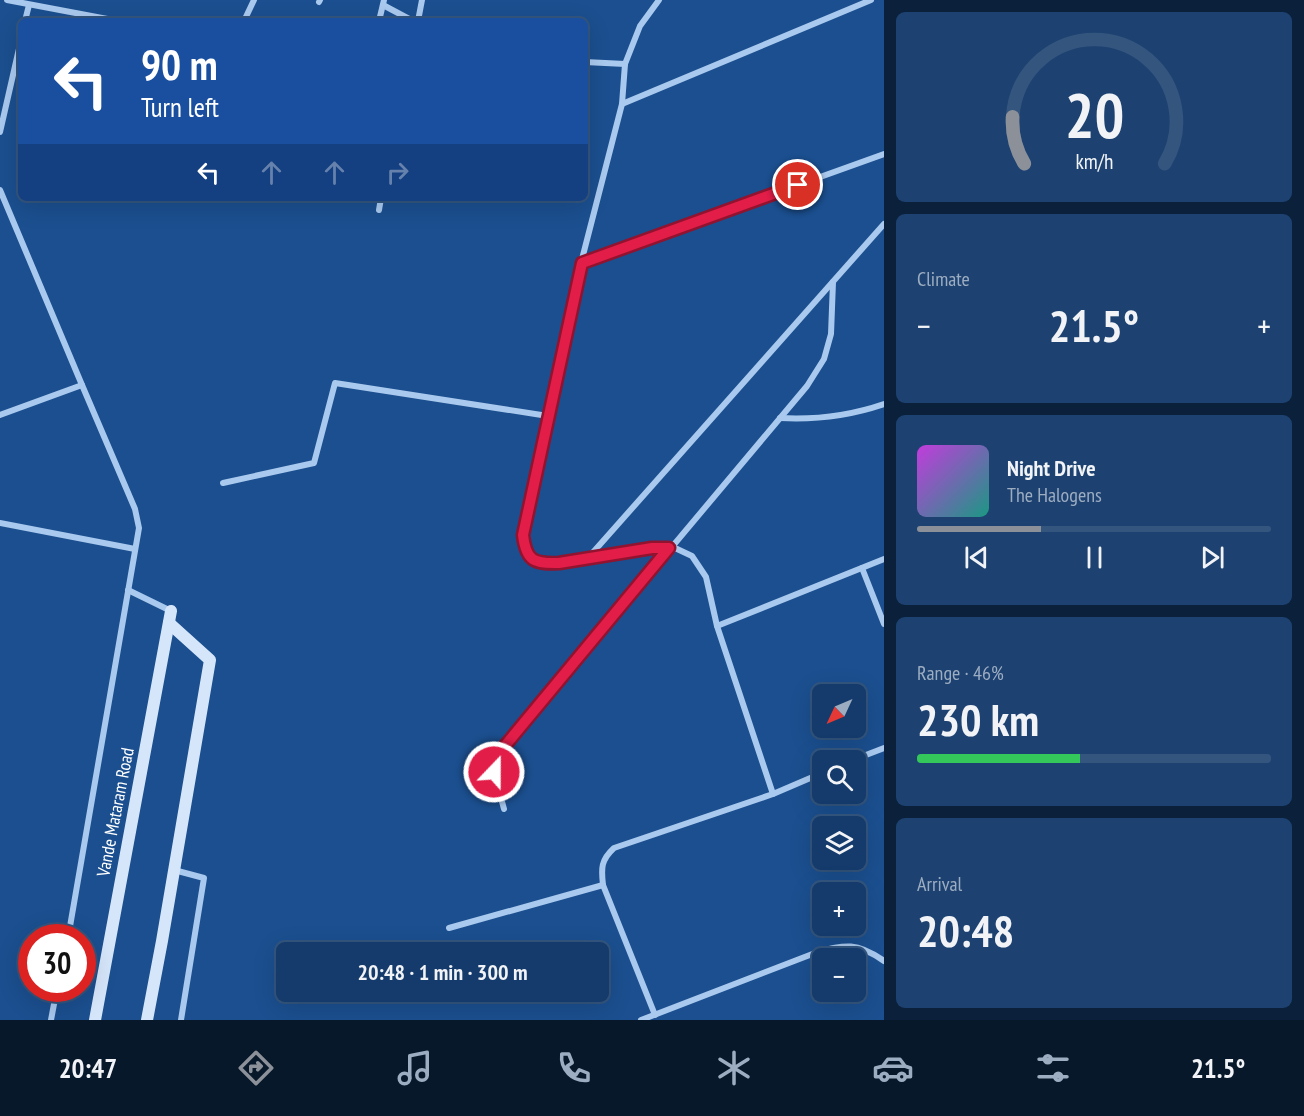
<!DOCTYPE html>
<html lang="en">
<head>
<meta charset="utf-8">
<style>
	:root { --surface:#143b6b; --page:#1d4271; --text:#f1f3f6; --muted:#9dadc1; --line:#33557e; --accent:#8c9099 }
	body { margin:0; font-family:"PT Sans Narrow",sans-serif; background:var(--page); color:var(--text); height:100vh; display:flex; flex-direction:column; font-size:22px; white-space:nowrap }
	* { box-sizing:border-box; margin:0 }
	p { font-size:20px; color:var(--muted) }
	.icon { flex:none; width:33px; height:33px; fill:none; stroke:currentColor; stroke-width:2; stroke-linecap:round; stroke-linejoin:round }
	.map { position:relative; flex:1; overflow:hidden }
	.side { display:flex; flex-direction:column; gap:12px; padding:12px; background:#0b203b; width:420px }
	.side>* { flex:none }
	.guide { position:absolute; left:18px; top:18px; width:570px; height:183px; border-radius:9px; box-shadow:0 6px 24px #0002,0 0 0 2px var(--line); background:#1a4fa0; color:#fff; overflow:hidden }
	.needle { width:39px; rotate:226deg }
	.tools { position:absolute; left:812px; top:684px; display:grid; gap:12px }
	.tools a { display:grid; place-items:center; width:54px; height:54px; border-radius:9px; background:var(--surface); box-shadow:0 6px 24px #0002,0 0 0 2px var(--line); font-size:30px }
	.speed { position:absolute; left:18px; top:924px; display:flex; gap:12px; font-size:30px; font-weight:700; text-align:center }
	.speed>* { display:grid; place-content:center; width:78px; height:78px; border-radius:50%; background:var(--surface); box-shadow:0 6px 24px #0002,0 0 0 2px var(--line); line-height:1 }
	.speed .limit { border:9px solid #d22; background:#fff; color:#111 }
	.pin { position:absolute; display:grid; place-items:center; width:51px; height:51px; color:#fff; margin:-26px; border:3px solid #fff; border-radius:50%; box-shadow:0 2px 6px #0007 }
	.me { position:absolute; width:66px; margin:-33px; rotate:22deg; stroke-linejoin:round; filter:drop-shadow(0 0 4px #0008) }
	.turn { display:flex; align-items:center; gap:21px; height:126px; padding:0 24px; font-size:27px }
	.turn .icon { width:78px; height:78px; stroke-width:2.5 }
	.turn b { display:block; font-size:42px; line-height:51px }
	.lanes { display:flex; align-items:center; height:57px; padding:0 24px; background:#0003; justify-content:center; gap:30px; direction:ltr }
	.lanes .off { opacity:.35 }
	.big { font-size:45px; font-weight:600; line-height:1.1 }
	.side .widget { flex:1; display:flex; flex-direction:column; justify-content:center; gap:9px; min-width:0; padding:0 21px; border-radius:9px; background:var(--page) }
	.side .dial { align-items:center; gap:0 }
	.dial svg { height:156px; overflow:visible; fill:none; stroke:var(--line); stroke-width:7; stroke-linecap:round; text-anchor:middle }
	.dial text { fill:var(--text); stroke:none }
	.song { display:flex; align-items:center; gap:18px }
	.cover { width:72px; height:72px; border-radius:9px; background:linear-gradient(135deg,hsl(290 70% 55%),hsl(170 70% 35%)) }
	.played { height:6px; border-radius:3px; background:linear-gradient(90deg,var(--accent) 35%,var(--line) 35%) }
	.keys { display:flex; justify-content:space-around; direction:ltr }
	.heat { display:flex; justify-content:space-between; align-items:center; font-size:33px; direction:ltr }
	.charge { height:9px; border-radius:4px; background:linear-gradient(90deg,#34c759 46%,var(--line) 0) }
	.trip { position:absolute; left:276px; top:942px; width:333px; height:60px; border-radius:9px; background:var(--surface); box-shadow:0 6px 24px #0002,0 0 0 2px var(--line); font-weight:600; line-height:60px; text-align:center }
	.menu { display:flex; height:96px; justify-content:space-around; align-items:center; background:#08182b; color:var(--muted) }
	.menu .icon { width:42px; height:42px }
	.menu .active { color:var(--accent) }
	.menu b { font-size:27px; color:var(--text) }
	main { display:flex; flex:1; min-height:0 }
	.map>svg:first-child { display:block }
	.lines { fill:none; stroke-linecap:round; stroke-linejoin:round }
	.street { stroke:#a9c9ee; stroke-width:6 }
	.secondary { stroke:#d6e6fa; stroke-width:12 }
	.route-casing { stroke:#92132f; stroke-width:15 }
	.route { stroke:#e11d48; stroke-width:10 }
	.labels { text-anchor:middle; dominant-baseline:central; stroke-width:6; stroke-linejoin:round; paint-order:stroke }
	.street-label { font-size:18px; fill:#fff; stroke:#1b4f8f }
</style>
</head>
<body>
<main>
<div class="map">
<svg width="884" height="1020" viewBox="0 0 884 1020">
	<rect width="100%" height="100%" fill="#1b4f8f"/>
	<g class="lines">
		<!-- street -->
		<g class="street">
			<path d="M7,0L118,21"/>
			<path d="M319,2L320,0"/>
			<path d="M383,5L413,21"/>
			<path d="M25,21L29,5"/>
			<path d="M244,21L254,0"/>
			<path d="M379,21L384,0"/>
			<path d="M418,21L422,0"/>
			<path d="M585,62L625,64"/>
			<path d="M622,104L871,0"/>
			<path d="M0,132L21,40"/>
			<path d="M0,190L82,385L0,415"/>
			<path d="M379,210L381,198"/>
			<path d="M581,263L884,154"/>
			<path d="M780,418C817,420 849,416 884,404"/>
			<path d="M223,483L314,463L335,383L548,416"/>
			<path d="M0,523L135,549"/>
			<path d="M588,558L884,224"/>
			<path d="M862,568L884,624"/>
			<path d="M128,590L171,611"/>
			<path d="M717,626L884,559"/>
			<path d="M853,760L884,748"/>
			<path d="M773,794L822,773"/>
			<path d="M504,809L494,772V759L807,386L824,359L831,334L833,282"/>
			<path d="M174,870L204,878L181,1020"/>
			<path d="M449,928L603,885"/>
			<path d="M68,938L139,528L135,509L82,385"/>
			<path d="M655,1015L603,885C601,868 601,860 614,848L773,794L717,626L706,577L692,556L675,548H652L559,563C534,563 526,561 523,535L581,263L622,104L625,64L640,26L659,0"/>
			<path d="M51,1020L57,988"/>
			<path d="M641,1020L815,953C846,944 857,942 884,961"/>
		</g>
		<!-- secondary -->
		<g class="secondary">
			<path d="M95,1020L171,611"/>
			<path d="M147,1020L162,941L210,660L169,623"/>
		</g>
	</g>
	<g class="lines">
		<!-- route casing -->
		<g class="route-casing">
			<path id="route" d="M494,772V759L669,548H652L559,563C534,564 526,561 523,535L582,263L798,185"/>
		</g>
		<!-- route -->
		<use href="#route" class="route"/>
	</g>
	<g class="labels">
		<!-- street labels -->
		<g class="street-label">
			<text transform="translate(115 812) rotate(-79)">Vande Mataram Road</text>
		</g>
	</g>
</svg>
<div class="tools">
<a><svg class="needle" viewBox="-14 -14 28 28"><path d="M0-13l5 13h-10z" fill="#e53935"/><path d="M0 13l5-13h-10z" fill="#9dadc1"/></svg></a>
<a><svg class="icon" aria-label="search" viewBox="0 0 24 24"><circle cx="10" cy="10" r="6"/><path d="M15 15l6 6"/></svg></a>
<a><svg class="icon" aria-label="layers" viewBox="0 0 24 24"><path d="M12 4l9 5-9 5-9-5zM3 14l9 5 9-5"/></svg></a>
<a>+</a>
<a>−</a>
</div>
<div class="speed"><div class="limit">30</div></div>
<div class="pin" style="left:798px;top:185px;background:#d93025"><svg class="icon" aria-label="arrive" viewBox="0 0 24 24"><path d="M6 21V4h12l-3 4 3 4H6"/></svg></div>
<svg class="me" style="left:494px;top:772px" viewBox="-20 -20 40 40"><circle r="17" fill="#e11d48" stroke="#fff" stroke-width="3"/><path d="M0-11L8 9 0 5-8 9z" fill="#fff"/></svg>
<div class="trip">20:48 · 1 min · 300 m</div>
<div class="guide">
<div class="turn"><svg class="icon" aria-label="left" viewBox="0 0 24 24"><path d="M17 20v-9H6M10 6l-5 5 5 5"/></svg><div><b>90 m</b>Turn left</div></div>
<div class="lanes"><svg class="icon" aria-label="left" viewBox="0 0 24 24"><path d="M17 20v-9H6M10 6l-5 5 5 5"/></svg><svg class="icon off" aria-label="ahead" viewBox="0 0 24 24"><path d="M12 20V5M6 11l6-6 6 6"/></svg><svg class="icon off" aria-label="ahead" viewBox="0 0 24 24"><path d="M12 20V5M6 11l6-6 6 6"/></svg><svg class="icon off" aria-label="right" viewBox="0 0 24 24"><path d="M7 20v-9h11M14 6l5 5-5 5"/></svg></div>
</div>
</div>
<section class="side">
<div class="widget dial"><svg viewBox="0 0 100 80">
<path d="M14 69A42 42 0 1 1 86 69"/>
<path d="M14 69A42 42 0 0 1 8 45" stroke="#8c9099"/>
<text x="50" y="56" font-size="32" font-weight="700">20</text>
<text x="50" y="72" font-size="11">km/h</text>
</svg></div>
<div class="widget"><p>Climate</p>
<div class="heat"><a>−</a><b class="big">21.5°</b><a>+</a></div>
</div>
<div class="widget">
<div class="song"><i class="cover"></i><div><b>Night Drive</b><p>The Halogens</p></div></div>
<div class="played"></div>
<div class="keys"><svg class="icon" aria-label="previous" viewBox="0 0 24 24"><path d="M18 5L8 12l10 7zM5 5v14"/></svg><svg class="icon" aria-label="pause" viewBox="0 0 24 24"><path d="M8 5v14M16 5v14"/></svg><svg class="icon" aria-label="next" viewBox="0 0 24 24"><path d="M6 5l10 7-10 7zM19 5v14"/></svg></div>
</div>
<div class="widget"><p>Range · 46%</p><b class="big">230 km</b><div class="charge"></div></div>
<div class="widget"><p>Arrival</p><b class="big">20:48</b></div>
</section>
</main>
<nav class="menu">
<b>20:47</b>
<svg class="icon active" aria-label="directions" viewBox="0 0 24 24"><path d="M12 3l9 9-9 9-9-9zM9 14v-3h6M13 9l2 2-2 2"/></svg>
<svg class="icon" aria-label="music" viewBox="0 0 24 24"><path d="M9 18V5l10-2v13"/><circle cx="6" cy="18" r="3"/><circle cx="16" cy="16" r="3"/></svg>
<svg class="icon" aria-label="phone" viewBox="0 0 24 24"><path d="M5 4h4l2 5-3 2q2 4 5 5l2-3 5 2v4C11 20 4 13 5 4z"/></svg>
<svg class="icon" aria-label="climate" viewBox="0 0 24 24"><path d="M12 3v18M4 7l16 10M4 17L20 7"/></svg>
<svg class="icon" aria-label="car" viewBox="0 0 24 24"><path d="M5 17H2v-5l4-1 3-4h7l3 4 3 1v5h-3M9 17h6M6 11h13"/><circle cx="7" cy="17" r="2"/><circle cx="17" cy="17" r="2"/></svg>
<svg class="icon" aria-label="filters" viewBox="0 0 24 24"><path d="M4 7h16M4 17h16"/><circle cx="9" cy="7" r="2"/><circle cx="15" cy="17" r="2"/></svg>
<b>21.5°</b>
</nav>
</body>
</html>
